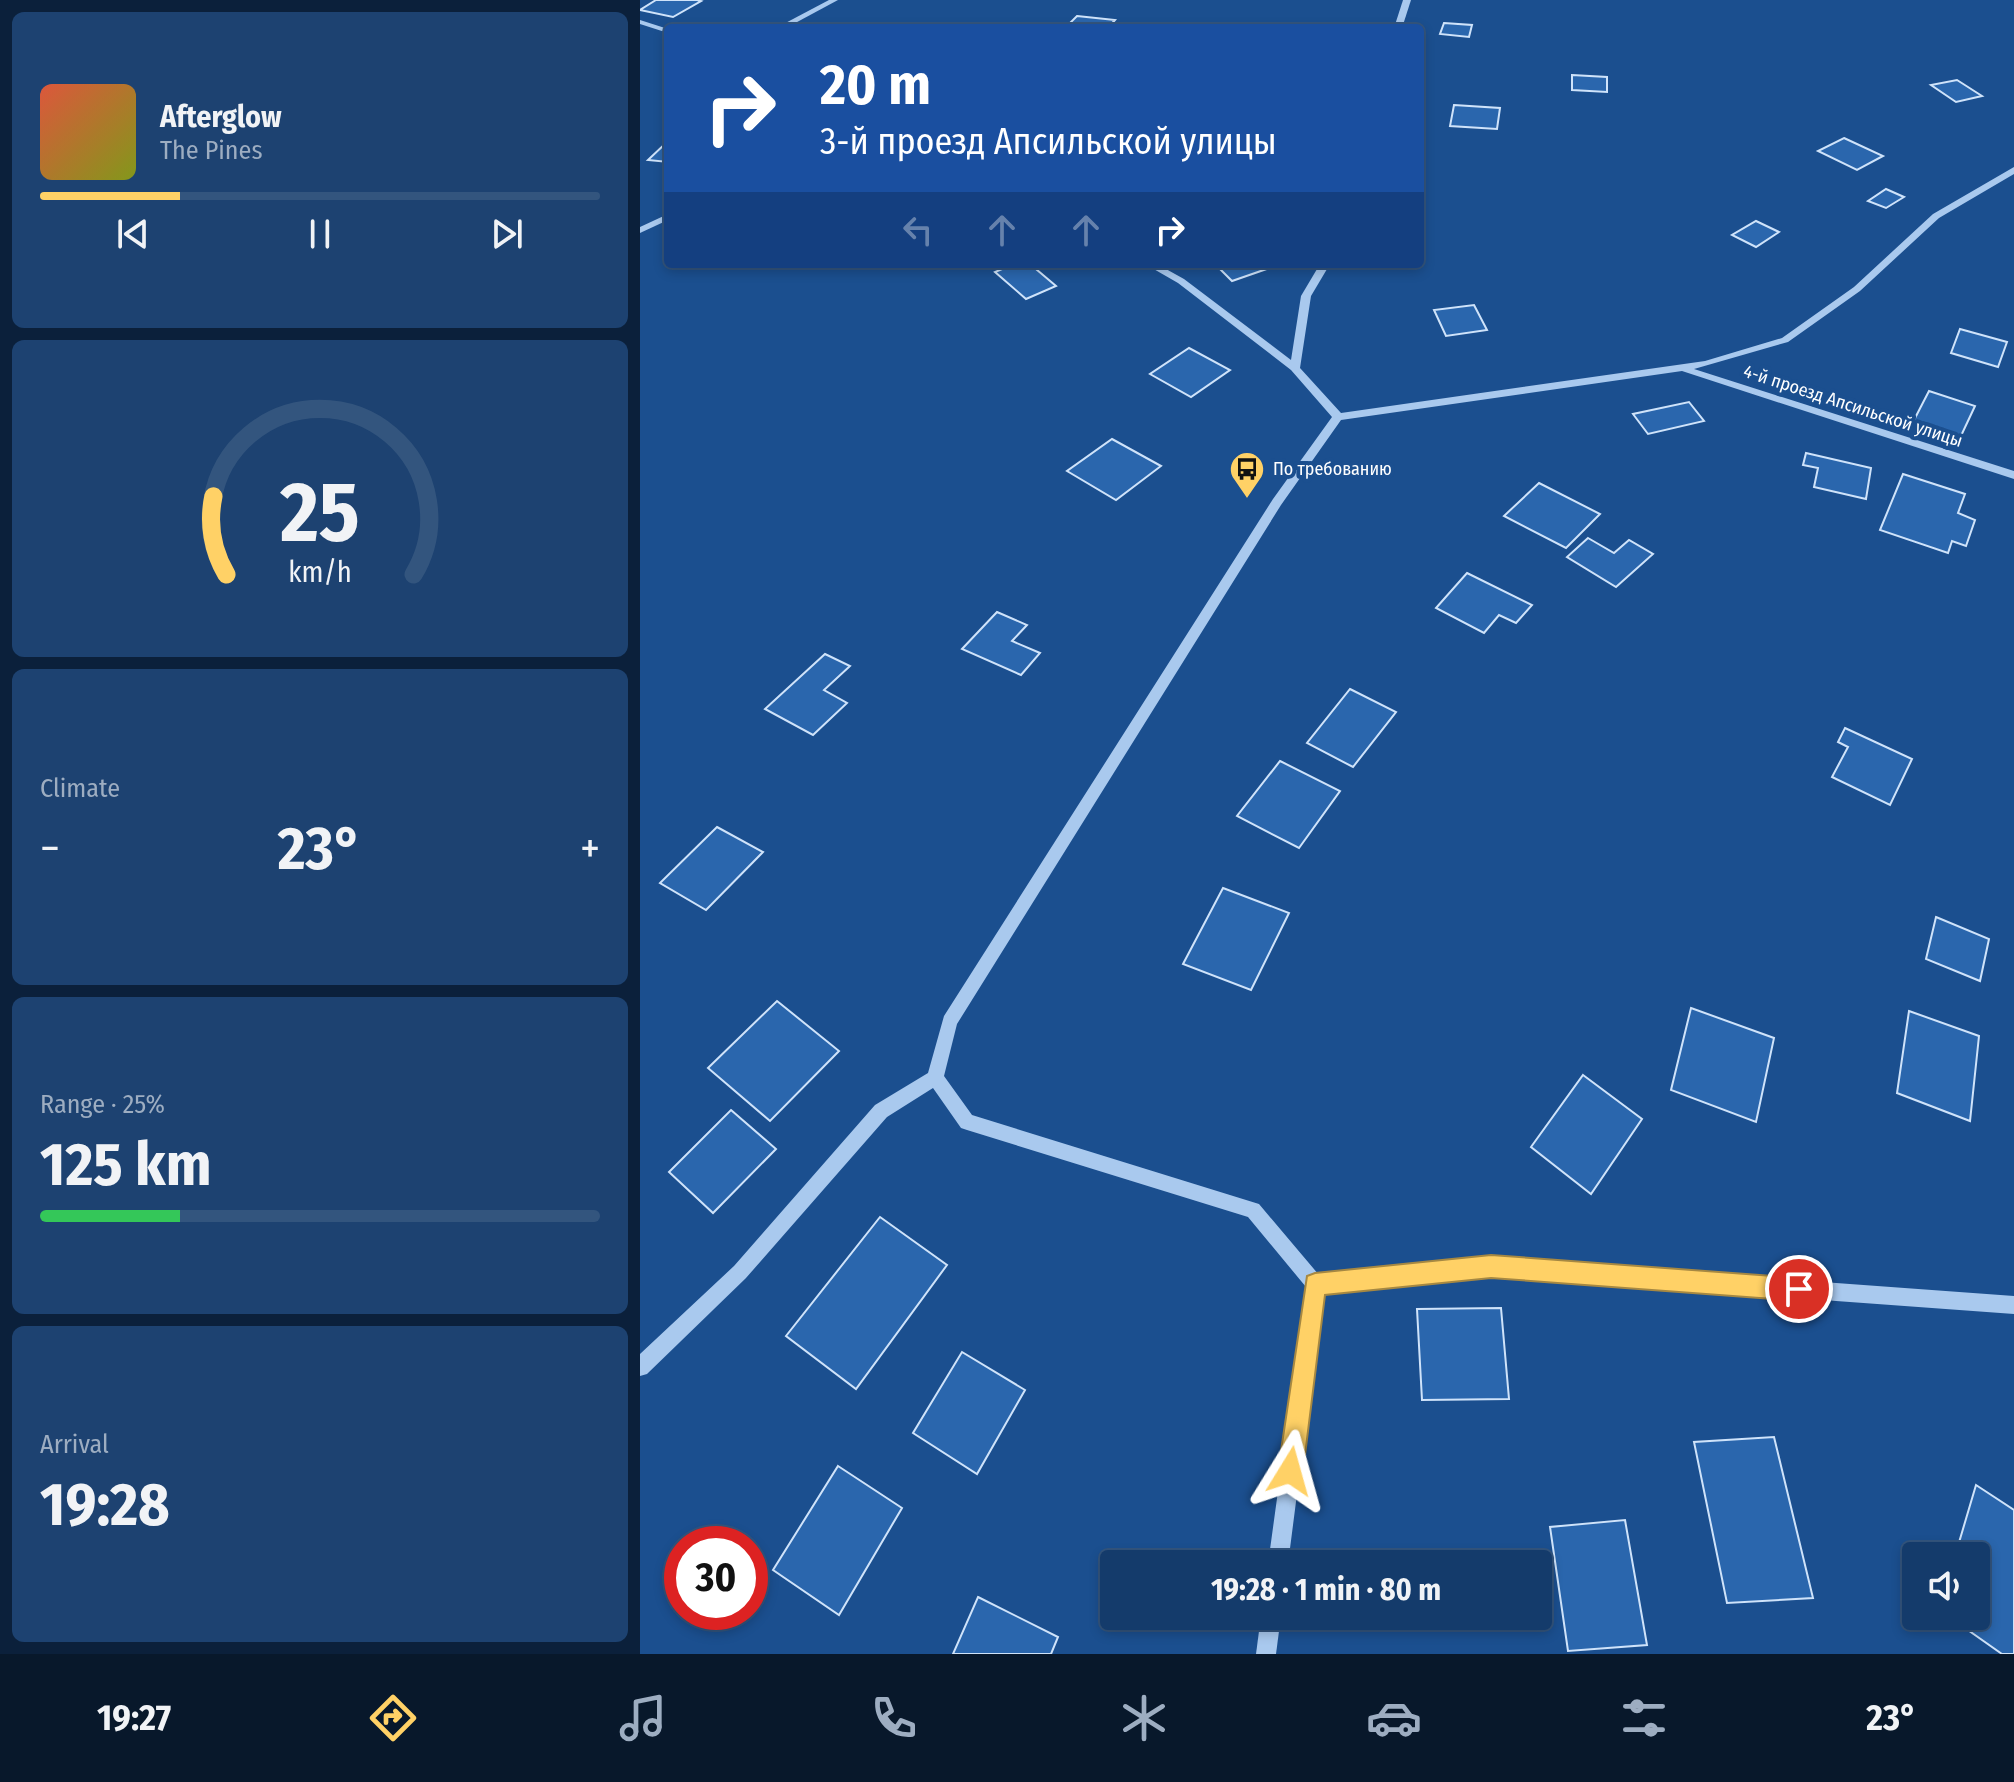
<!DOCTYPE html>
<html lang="en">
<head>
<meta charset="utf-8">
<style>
	:root { --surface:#143b6b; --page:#1d4271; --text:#f1f3f6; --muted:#9dadc1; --line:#33557e; --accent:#ffd166 }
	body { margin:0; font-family:"Fira Sans Condensed",sans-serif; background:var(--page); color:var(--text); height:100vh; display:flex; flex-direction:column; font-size:30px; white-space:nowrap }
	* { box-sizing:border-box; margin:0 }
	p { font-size:26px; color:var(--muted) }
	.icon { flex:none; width:44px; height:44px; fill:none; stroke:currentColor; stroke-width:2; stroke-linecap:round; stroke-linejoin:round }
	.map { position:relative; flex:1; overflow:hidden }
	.sheet { display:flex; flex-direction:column; gap:12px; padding:12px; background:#0b203b; width:640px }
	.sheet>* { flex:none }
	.guide { position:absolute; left:24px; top:24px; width:760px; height:244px; border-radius:8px; box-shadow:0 4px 12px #0003,0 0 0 2px var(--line); background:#1a4fa0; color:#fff; overflow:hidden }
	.tools { position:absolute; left:1262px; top:1542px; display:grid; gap:16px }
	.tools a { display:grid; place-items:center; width:88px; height:88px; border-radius:8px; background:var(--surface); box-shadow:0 4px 12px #0003,0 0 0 2px var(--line); font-size:40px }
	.speed { position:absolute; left:24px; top:1526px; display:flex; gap:16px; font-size:40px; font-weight:700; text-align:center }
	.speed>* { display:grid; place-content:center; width:104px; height:104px; border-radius:50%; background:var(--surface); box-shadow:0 4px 12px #0003,0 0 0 2px var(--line); line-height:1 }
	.speed .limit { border:12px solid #d22; background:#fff; color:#111 }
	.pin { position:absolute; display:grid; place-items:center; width:68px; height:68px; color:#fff; margin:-34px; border:4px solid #fff; border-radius:50%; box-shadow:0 2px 8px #0007 }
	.me { position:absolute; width:88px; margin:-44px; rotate:8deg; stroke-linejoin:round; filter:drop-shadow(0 0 6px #0008) }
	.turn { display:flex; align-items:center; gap:28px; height:168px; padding:0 24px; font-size:36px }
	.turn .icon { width:104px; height:104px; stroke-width:2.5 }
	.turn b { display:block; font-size:56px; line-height:68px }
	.lanes { display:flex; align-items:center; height:76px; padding:0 24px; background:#0003; justify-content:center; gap:40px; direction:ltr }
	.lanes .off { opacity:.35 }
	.big { font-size:60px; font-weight:700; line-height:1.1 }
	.sheet .card { flex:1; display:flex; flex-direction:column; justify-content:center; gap:12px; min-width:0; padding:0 28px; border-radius:12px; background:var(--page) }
	.sheet .dial { align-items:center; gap:0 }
	.dial svg { height:208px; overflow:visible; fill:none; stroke:var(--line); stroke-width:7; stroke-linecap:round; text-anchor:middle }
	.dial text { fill:var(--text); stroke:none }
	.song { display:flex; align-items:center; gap:24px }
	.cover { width:96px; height:96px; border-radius:12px; background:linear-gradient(135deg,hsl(10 70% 55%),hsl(70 70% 35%)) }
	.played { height:8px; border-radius:4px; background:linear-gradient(90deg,var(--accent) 25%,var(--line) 25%) }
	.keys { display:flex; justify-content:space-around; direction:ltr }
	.heat { display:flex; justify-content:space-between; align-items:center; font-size:44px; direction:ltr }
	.charge { height:12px; border-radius:6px; background:linear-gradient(90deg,#34c759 25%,var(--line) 0) }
	.trip { position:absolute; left:460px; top:1550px; width:452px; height:80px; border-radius:8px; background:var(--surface); box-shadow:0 4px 12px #0003,0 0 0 2px var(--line); font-weight:700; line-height:80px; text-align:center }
	.tabs { display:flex; height:128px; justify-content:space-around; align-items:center; background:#08182b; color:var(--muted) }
	.tabs .icon { width:56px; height:56px }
	.tabs .on { color:var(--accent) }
	.tabs b { font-size:36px; color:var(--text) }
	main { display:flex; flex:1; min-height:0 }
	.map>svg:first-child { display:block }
	.building { fill:#2a66ad; stroke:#cfe3fa; stroke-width:2 }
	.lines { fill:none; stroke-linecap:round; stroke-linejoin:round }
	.minor { fill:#a9c9ee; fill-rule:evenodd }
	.route { fill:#ffd166; stroke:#a68842; stroke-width:2 }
	.labels { text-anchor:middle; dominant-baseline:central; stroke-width:8; stroke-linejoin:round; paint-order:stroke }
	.far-street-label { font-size:18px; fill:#fff; stroke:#1b4f8f }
	.far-poi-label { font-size:18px; fill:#fff; stroke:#1b4f8f; text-anchor:start }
</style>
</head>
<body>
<main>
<section class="sheet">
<div class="card">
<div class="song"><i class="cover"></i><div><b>Afterglow</b><p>The Pines</p></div></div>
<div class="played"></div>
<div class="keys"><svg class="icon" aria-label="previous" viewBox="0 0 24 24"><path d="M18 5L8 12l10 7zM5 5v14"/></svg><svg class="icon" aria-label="pause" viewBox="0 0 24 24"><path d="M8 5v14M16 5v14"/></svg><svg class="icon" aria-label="next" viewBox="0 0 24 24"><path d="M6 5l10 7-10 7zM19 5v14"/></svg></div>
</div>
<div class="card dial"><svg viewBox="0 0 100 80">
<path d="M14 69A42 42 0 1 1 86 69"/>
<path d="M14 69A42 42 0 0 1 9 39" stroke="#ffd166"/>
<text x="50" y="56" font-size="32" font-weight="700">25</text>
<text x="50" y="72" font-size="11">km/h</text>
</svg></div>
<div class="card"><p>Climate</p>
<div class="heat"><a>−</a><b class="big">23°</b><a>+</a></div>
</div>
<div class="card"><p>Range · 25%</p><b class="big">125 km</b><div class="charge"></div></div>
<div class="card"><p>Arrival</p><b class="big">19:28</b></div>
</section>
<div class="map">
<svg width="1374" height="1654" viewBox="0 0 1374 1654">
	<rect width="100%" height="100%" fill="#1b4f8f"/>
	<!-- building -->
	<g class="building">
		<path d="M16,0H57L61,1L33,17L0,10Z"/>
		<path d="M437,16L475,20L468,28H425Z"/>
		<path d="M804,23L832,25L829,37L800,34Z"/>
		<path d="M932,75L967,77V92L932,90Z"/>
		<path d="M1317,80L1342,96L1316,102L1291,85Z"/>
		<path d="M814,105L860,108L857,129L810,126Z"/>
		<path d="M1204,138L1243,156L1217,170L1178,151Z"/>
		<path d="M28,141V162L8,160Z"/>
		<path d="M1246,189L1264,197L1246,208L1228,201Z"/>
		<path d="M1116,221L1139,232L1116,247L1092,235Z"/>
		<path d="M374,264H390L416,286L386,299L355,272Z"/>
		<path d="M575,264H641L592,281Z"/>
		<path d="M834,305L847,330L806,336L794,310Z"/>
		<path d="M1320,329L1367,342L1358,367L1311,353Z"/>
		<path d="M549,348L590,370L551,397L510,374Z"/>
		<path d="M1289,391L1335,406L1320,438L1273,422Z"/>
		<path d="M1049,402L1064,421L1008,434L993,414Z"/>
		<path d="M472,439L521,466L476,500L427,471Z"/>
		<path d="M1166,453L1231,468L1226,499L1174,487L1178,468L1163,465Z"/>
		<path d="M1263,474L1325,494L1318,513L1335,520L1326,546L1312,541L1308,553L1240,530Z"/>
		<path d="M899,483L960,514L926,548L864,516Z"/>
		<path d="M948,538L974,553L989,540L1013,554L976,587L927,557Z"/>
		<path d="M827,573L892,605L876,623L859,615L844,633L796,608Z"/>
		<path d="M357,612L387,625L372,641L400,653L381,675L322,649Z"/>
		<path d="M185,654L210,666L184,690L207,703L173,735L125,709Z"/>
		<path d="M710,689L756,712L713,767L667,743Z"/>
		<path d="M1205,728L1272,759L1250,805L1192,777L1208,747L1198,742Z"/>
		<path d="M640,761L700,791L659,848L597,816Z"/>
		<path d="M77,827L123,852L66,910L20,883Z"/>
		<path d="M583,888L649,913L611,990L543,964Z"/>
		<path d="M1296,917L1349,939L1340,981L1286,959Z"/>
		<path d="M137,1001L199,1051L130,1121L68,1068Z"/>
		<path d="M1051,1008L1134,1038L1116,1122L1031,1090Z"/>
		<path d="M1269,1011L1339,1036L1330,1121L1257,1093Z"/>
		<path d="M943,1075L1002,1119L951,1194L891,1147Z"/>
		<path d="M91,1110L136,1149L73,1213L29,1172Z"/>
		<path d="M240,1217L307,1265L216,1389L146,1336Z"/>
		<path d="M861,1308L869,1399L782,1400L777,1309Z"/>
		<path d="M322,1352L385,1390L337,1474L273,1433Z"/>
		<path d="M1134,1437L1173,1598L1087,1603L1054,1442Z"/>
		<path d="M198,1466L262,1508L199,1615L133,1570Z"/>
		<path d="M1336,1485L1374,1510V1654H1362L1308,1616H1336V1556H1315Z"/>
		<path d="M985,1520L1007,1645L928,1651L910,1527Z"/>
		<path d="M338,1597L418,1637L411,1654H313Z"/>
	</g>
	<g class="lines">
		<!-- minor -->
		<g class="minor">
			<path d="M189,0H198L146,28H136Z"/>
			<path d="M763,0H771L762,28H754Z"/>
			<path d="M0,20L28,29V33L0,24Z"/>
			<path d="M1374,167V174L1299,218L1220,291L1148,342L1054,369L1374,471V479L1042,371L701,420L641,505L317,1024L304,1076L332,1115L619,1204L679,1275L851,1258L1374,1296V1314L851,1276L683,1292L648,1564H628L666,1287L608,1217L327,1130L321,1128L293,1088L247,1117L106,1278L7,1374L0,1376V1354L94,1266L235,1105L288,1073L304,1016L633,499L692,417L651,370L538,283L505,264H517L544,279L651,360L661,296L680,264H690L671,296L660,368L701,413L1065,361L1142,338L1214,287L1293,214Z"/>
			<path d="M28,214V220L0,233V227Z"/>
			<path d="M621,1616H641L636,1654H616Z"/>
		</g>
	</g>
	<!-- route -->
	<path class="route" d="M851,1255L1159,1278L1167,1281L1170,1289L1167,1298L1159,1301L851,1278L685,1295L663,1471L659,1480L650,1483L641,1480L638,1471L667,1276L675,1273Z"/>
	<!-- icons -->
	<defs>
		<g id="bus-pin" transform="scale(1.8)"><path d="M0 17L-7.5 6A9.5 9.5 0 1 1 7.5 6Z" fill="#ffd166" stroke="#1b4f8f"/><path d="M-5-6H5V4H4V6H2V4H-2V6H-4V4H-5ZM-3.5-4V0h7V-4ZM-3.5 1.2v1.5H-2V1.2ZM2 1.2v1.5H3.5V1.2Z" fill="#111"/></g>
	</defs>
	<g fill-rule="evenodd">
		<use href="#bus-pin" x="607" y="469"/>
	</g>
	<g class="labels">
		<!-- far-street labels -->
		<g class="far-street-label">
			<text transform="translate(1213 406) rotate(18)">4-й проезд Апсильской улицы</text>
		</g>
		<!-- far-poi labels -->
		<g class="far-poi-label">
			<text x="633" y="469">По требованию</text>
		</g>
	</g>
</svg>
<div class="tools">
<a><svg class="icon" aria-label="sound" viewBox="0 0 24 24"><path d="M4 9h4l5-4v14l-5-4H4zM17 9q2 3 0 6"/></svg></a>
</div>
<div class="speed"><div class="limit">30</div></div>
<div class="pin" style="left:1159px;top:1289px;background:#d93025"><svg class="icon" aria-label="arrive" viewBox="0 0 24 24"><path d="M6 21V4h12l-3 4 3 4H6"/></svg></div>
<svg class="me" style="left:650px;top:1471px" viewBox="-20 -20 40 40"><path d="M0-17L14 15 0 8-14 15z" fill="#ffd166" stroke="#fff" stroke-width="4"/></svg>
<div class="trip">19:28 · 1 min · 80 m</div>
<div class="guide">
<div class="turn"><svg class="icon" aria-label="right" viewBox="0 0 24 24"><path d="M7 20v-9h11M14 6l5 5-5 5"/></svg><div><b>20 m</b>3-й проезд Апсильской улицы</div></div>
<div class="lanes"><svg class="icon off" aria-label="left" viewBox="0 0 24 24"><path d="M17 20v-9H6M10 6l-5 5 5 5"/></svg><svg class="icon off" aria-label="ahead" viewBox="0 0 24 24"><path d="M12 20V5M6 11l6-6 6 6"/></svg><svg class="icon off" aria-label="ahead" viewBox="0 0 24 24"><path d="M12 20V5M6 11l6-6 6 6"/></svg><svg class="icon" aria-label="right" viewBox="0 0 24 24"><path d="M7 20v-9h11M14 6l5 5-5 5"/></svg></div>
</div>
</div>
</main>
<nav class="tabs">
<b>19:27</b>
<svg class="icon on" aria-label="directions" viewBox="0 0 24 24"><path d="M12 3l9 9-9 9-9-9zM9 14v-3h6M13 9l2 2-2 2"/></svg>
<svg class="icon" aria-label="music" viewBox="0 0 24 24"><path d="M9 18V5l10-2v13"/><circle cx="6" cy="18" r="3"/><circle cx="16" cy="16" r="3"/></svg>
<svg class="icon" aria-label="phone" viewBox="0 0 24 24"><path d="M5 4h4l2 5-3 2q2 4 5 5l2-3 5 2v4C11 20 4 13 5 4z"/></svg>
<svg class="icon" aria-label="climate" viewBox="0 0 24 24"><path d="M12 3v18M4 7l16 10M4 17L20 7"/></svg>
<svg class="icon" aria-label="car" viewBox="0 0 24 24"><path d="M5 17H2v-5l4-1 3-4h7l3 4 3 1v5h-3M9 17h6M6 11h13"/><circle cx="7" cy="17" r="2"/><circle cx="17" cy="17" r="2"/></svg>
<svg class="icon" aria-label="filters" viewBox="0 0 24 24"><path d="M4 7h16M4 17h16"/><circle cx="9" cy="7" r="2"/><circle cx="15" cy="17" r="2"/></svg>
<b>23°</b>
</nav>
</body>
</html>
